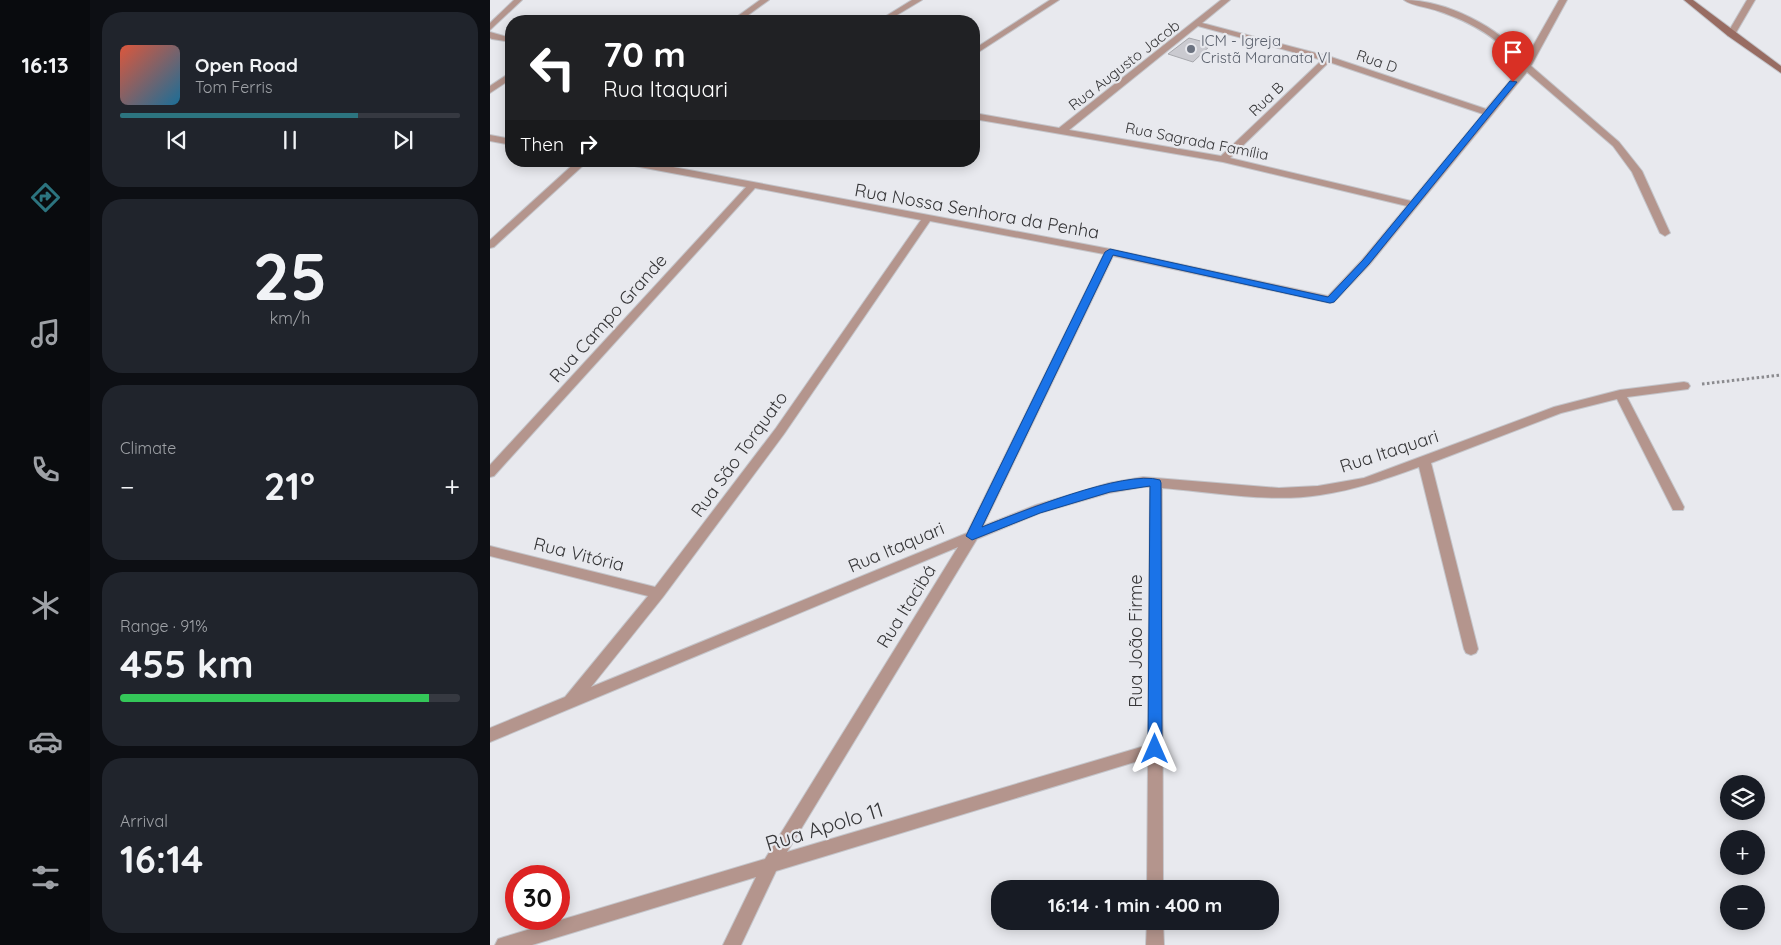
<!DOCTYPE html>
<html lang="en">
<head>
<meta charset="utf-8">
<style>
	:root { --surface:#171b24; --page:#20242c; --text:#f1f3f6; --muted:#9ea1a6; --line:#363941; --accent:#2c747f }
	body { margin:0; font-family:Quicksand,sans-serif; background:var(--page); color:var(--text); height:100vh; display:flex; flex-direction:column; font-size:19px; white-space:nowrap }
	* { box-sizing:border-box; margin:0 }
	p { font-size:16px; color:var(--muted) }
	.icon { flex:none; width:28px; height:28px; fill:none; stroke:currentColor; stroke-width:2; stroke-linecap:round; stroke-linejoin:round }
	.map { position:relative; flex:1; overflow:hidden }
	.side { display:flex; flex-direction:column; gap:12px; padding:12px; background:#0d0f14; width:400px }
	.side>* { flex:none }
	.top-card { position:absolute; left:15px; top:15px; width:475px; height:152px; border-radius:20px; box-shadow:0 2px 12px #0003; background:#202124; color:#fff; overflow:hidden }
	.tools { position:absolute; left:1230px; top:775px; display:grid; gap:10px }
	.tools a { display:grid; place-items:center; width:45px; height:45px; border-radius:50%; background:var(--surface); box-shadow:0 2px 12px #0003; font-size:25px }
	.speed { position:absolute; left:15px; top:865px; display:flex; gap:10px; font-size:25px; font-weight:700; text-align:center }
	.speed>* { display:grid; place-content:center; width:65px; height:65px; border-radius:50%; background:var(--surface); box-shadow:0 2px 12px #0003; line-height:1 }
	.speed .limit { border:8px solid #d22; background:#fff; color:#111 }
	.pin { position:absolute; display:grid; place-items:center; width:42px; height:42px; color:#fff; margin:-51px -21px; border-radius:50% 50% 50% 0; rotate:-45deg; box-shadow:0 0 5px #0007 }
	.pin .icon { rotate:45deg }
	.me { position:absolute; width:55px; margin:-28px; rotate:0deg; stroke-linejoin:round; filter:drop-shadow(0 0 4px #0008) }
	.turn { display:flex; align-items:center; gap:18px; height:105px; padding:0 15px; font-size:22px }
	.turn .icon { width:65px; height:65px; stroke-width:2.5 }
	.turn b { display:block; font-size:35px; line-height:42px }
	.then { display:flex; align-items:center; height:48px; padding:0 15px; background:#0003; gap:10px; font-size:19px }
	.big { font-size:38px; font-weight:700; line-height:1.1 }
	.side .card { flex:1; display:flex; flex-direction:column; justify-content:center; gap:8px; min-width:0; padding:0 18px; border-radius:20px; background:var(--page) }
	.side .dial { align-items:center; gap:0 }
	.dial b { font-size:65px; line-height:1 }
	.song { display:flex; align-items:center; gap:15px }
	.cover { width:60px; height:60px; border-radius:8px; background:linear-gradient(135deg,hsl(10 70% 55%),hsl(200 70% 35%)) }
	.played { height:5px; border-radius:2px; background:linear-gradient(90deg,var(--accent) 70%,var(--line) 70%) }
	.keys { display:flex; justify-content:space-around; direction:ltr }
	.heat { display:flex; justify-content:space-between; align-items:center; font-size:28px; direction:ltr }
	.charge { height:8px; border-radius:4px; background:linear-gradient(90deg,#34c759 91%,var(--line) 0) }
	.trip { position:absolute; left:501px; top:880px; width:288px; height:50px; border-radius:20px; background:var(--surface); box-shadow:0 2px 12px #0003; font-weight:700; line-height:50px; text-align:center }
	main { display:flex; flex:1; min-height:0 }
	.tabs { display:flex; flex-direction:column; width:90px; justify-content:space-around; align-items:center; background:#090b0e; color:var(--muted) }
	.tabs .icon { width:35px; height:35px }
	.tabs .current { color:var(--accent) }
	.tabs b { font-size:22px; color:var(--text) }
	.map>svg:first-child { display:block }
	.building { fill:#cacad0; stroke:#a8a9ae }
	.lines { fill:none; stroke-linecap:round; stroke-linejoin:round }
	.street-casing { stroke:#c4c5ca; stroke-width:2 }
	.secondary-casing { stroke:#c4c5ca; stroke-width:2 }
	.path { stroke:#8b8b8f; stroke-width:3; stroke-dasharray:2.5 2.5; stroke-linecap:butt }
	.street { fill:#b4958d; fill-rule:evenodd }
	.secondary { fill:#986c62; fill-rule:evenodd }
	.route { fill:#1a73e8; stroke:#114b97 }
	.worship-dot { fill:#6b7280; stroke:#e8e9ee; stroke-width:2 }
	.labels { text-anchor:middle; dominant-baseline:central; stroke-width:4.5; stroke-linejoin:round; paint-order:stroke }
	.far-worship-label { font-size:15px; fill:#5b616d; stroke:#e8e9ee; text-anchor:start }
	.far-street-label { font-size:15px; fill:#363638; stroke:#e8e9ee }
	.street-label { font-size:18px; fill:#363638; stroke:#e8e9ee }
	.near-street-label { font-size:21px; fill:#363638; stroke:#e8e9ee }
</style>
</head>
<body>
<main>
<nav class="tabs">
<b>16:13</b>
<svg class="icon current" aria-label="directions" viewBox="0 0 24 24"><path d="M12 3l9 9-9 9-9-9zM9 14v-3h6M13 9l2 2-2 2"/></svg>
<svg class="icon" aria-label="music" viewBox="0 0 24 24"><path d="M9 18V5l10-2v13"/><circle cx="6" cy="18" r="3"/><circle cx="16" cy="16" r="3"/></svg>
<svg class="icon" aria-label="phone" viewBox="0 0 24 24"><path d="M5 4h4l2 5-3 2q2 4 5 5l2-3 5 2v4C11 20 4 13 5 4z"/></svg>
<svg class="icon" aria-label="climate" viewBox="0 0 24 24"><path d="M12 3v18M4 7l16 10M4 17L20 7"/></svg>
<svg class="icon" aria-label="car" viewBox="0 0 24 24"><path d="M5 17H2v-5l4-1 3-4h7l3 4 3 1v5h-3M9 17h6M6 11h13"/><circle cx="7" cy="17" r="2"/><circle cx="17" cy="17" r="2"/></svg>
<svg class="icon" aria-label="filters" viewBox="0 0 24 24"><path d="M4 7h16M4 17h16"/><circle cx="9" cy="7" r="2"/><circle cx="15" cy="17" r="2"/></svg>
</nav>
<section class="side">
<div class="card">
<div class="song"><i class="cover"></i><div><b>Open Road</b><p>Tom Ferris</p></div></div>
<div class="played"></div>
<div class="keys"><svg class="icon" aria-label="previous" viewBox="0 0 24 24"><path d="M18 5L8 12l10 7zM5 5v14"/></svg><svg class="icon" aria-label="pause" viewBox="0 0 24 24"><path d="M8 5v14M16 5v14"/></svg><svg class="icon" aria-label="next" viewBox="0 0 24 24"><path d="M6 5l10 7-10 7zM19 5v14"/></svg></div>
</div>
<div class="card dial"><b>25</b><p>km/h</p></div>
<div class="card"><p>Climate</p>
<div class="heat"><a>−</a><b class="big">21°</b><a>+</a></div>
</div>
<div class="card"><p>Range · 91%</p><b class="big">455 km</b><div class="charge"></div></div>
<div class="card"><p>Arrival</p><b class="big">16:14</b></div>
</section>
<div class="map">
<svg width="1291" height="945" viewBox="0 0 1291 945">
	<rect width="100%" height="100%" fill="#e8e9ee"/>
	<!-- building -->
	<path class="building" d="M699,38L722,44L703,62L678,54Z"/>
	<g class="lines">
		<!-- street casing -->
		<g class="street-casing">
			<g id="street">
				<path d="M24,0H32L0,30V23Z"/>
				<path d="M270,0H279L250,21H241Z"/>
				<path d="M422,0H432L397,21H388Z"/>
				<path d="M560,0H569L484,55V49Z"/>
				<path d="M731,0H740L712,23L841,57L996,109L1032,67C1010,38 981,22 948,11C937,7 922,6 914,0C956,0 1010,27 1035,60L1069,0H1077L1041,66L1129,142L1152,171L1180,233L1175,236L1170,233L1142,172L1123,146L1037,72L880,264L844,302L840,303L623,256L493,526L546,505L619,483L653,477L789,488L828,486L874,478L1064,407L1130,390L1194,382L1198,383L1200,386L1198,389L1137,397L1194,507L1193,510H1183L1127,399L1071,413L941,463L988,649L986,653L981,655L976,653L974,649L929,467C896,479 865,490 830,495C780,503 722,492 672,488L673,889H657L658,758L286,871L251,945H233L266,877L42,945H5L8,939L14,937L275,859L468,547L0,742V728L75,697L158,596L0,556V546L165,587L286,428L431,220L265,188L4,476L0,477V465L256,187L134,164L129,161H151L620,249L838,296L872,260L917,206L733,162L484,119V113L569,128ZM708,26L832,60L731,156L579,130ZM839,62L993,114L921,201L740,158ZM440,221L614,254L477,533L101,687L173,597L294,434ZM653,487H660L658,745L297,852L487,539L550,513L619,493Z"/>
				<path d="M1257,0H1265L1244,36H1238L1237,34Z"/>
				<path d="M0,32L21,38V42L2,39L0,38Z"/>
				<path d="M21,72V79L0,93V86Z"/>
				<path d="M0,135L21,139V145L0,141Z"/>
				<path d="M87,161H98L4,247L0,248V240Z"/>
				<path d="M657,921H673L674,945H656Z"/>
			</g>
		</g>
		<!-- secondary casing -->
		<g class="secondary-casing">
			<path id="secondary" d="M1194,0H1203L1291,66V73L1238,36Z"/>
		</g>
		<!-- path -->
		<path class="path" d="M1212,384L1291,375"/>
		<!-- street -->
		<use href="#street" class="street"/>
		<!-- secondary -->
		<use href="#secondary" class="secondary"/>
	</g>
	<!-- route -->
	<path class="route" d="M1020,81L1027,82L879,264L844,302L840,303L623,255L492,527C528,513 635,469 670,480L671,483L672,749L670,754L665,755L660,754L658,749L660,486L620,492L550,513L482,540L476,536L615,252L620,249L838,297L873,260Z"/>
	<!-- markers -->
	<circle class="worship-dot" cx="701" cy="49" r="5"/>
	<g class="labels">
		<!-- far-worship labels -->
		<g class="far-worship-label">
			<text x="711" y="40">ICM - Igreja<tspan x="711" dy="17">Cristã Maranata VI</tspan></text>
		</g>
		<!-- far-street labels -->
		<g class="far-street-label">
			<text transform="translate(887 61) rotate(19)">Rua D</text>
			<text transform="translate(634 65) rotate(-38)">Rua Augusto Jacob</text>
			<text transform="translate(776 99) rotate(-44)">Rua B</text>
			<text transform="translate(707 141) rotate(11)">Rua Sagrada Família</text>
		</g>
		<!-- street labels -->
		<g class="street-label">
			<text transform="translate(487 211) rotate(10)">Rua Nossa Senhora da Penha</text>
			<text transform="translate(118 318) rotate(-48)">Rua Campo Grande</text>
			<text transform="translate(899 451) rotate(-18)">Rua Itaquari</text>
			<text transform="translate(249 454) rotate(-54)">Rua São Torquato</text>
			<text transform="translate(406 547) rotate(-23)">Rua Itaquari</text>
			<text transform="translate(89 554) rotate(14)">Rua Vitória</text>
			<text transform="translate(416 606) rotate(-58)">Rua Itacibá</text>
			<text transform="translate(645 641) rotate(-90)">Rua João Firme</text>
		</g>
		<!-- near-street labels -->
		<g class="near-street-label">
			<text transform="translate(334 826) rotate(-17)">Rua Apolo 11</text>
		</g>
	</g>
</svg>
<div class="tools">
<a><svg class="icon" aria-label="layers" viewBox="0 0 24 24"><path d="M12 4l9 5-9 5-9-5zM3 14l9 5 9-5"/></svg></a>
<a>+</a>
<a>−</a>
</div>
<div class="speed"><div class="limit">30</div></div>
<div class="pin" style="left:1023px;top:82px;background:#d93025"><svg class="icon" aria-label="arrive" viewBox="0 0 24 24"><path d="M6 21V4h12l-3 4 3 4H6"/></svg></div>
<svg class="me" style="left:665px;top:749px" viewBox="-20 -20 40 40"><path d="M0-17L14 15 0 8-14 15z" fill="#1a73e8" stroke="#fff" stroke-width="4"/></svg>
<div class="trip">16:14 · 1 min · 400 m</div>
<div class="top-card">
<div class="turn"><svg class="icon" aria-label="left" viewBox="0 0 24 24"><path d="M17 20v-9H6M10 6l-5 5 5 5"/></svg><div><b>70 m</b>Rua Itaquari</div></div>
<div class="then">Then<svg class="icon" aria-label="right" viewBox="0 0 24 24"><path d="M7 20v-9h11M14 6l5 5-5 5"/></svg></div>
</div>
</div>
</main>
</body>
</html>
